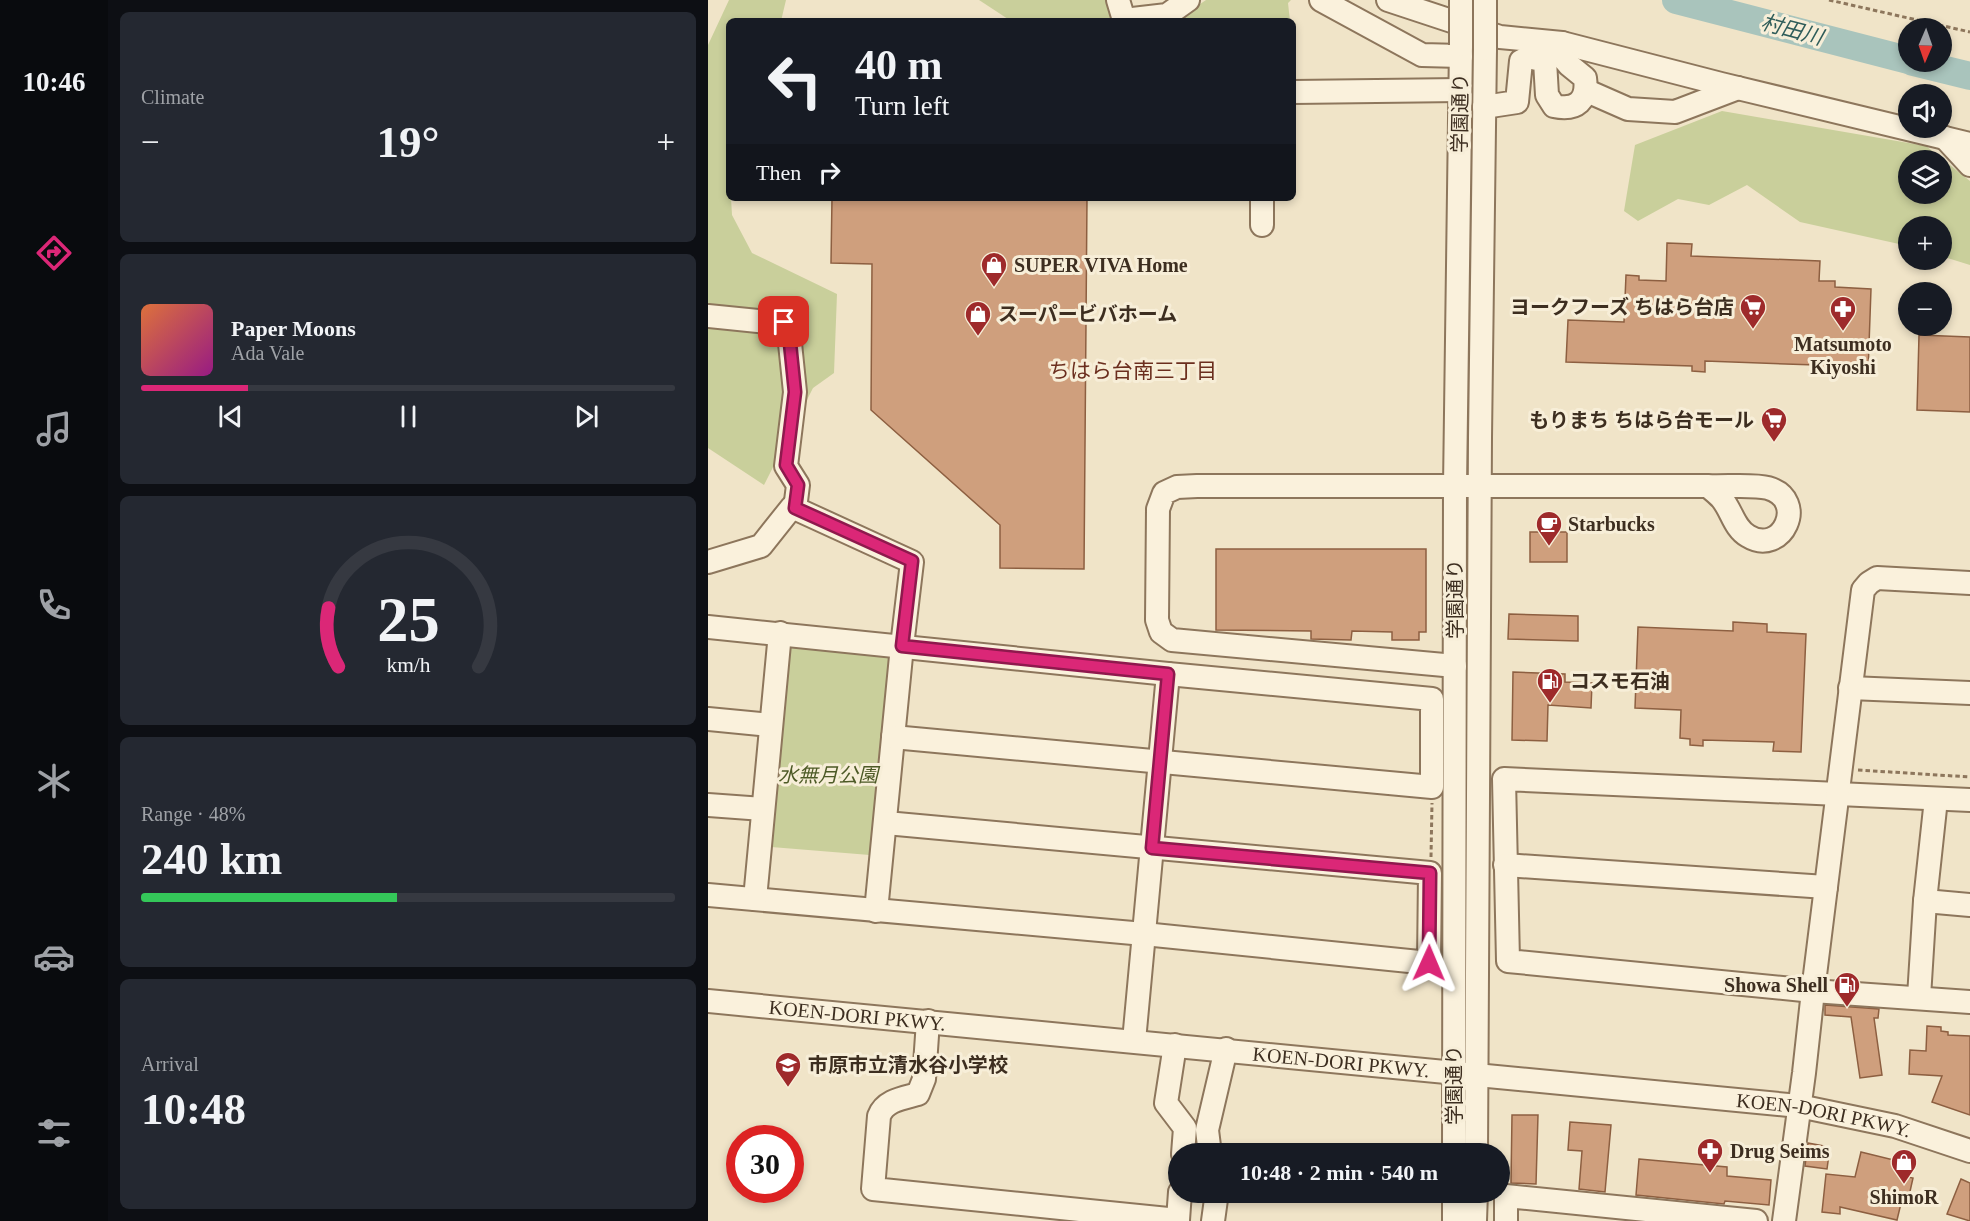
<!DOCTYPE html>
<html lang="en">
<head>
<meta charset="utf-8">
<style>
	:root { --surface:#171b24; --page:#242831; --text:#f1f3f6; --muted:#9ea1a6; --line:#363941; --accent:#db2777 }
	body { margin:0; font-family:"Times New Roman","Noto Sans JP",serif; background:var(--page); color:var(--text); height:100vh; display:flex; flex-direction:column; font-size:22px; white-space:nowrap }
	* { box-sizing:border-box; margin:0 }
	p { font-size:20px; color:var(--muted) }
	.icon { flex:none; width:33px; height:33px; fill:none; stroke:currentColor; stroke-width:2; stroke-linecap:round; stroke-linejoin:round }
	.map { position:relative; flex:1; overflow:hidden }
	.drawer { display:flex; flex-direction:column; gap:12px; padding:12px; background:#0d0f14; width:600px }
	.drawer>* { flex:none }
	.banner { position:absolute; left:18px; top:18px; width:570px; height:183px; border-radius:9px; box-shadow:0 3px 9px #0003; background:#171b24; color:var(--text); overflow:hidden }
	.needle { width:39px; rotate:182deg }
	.fabs { position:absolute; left:1190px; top:18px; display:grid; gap:12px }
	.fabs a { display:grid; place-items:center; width:54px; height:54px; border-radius:50%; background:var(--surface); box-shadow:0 3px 9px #0003; font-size:30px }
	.speed { position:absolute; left:18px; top:1125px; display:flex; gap:12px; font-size:30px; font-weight:700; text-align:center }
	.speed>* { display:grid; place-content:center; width:78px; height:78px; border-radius:50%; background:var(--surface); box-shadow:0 3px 9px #0003; line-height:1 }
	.speed .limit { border:9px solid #d22; background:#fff; color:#111 }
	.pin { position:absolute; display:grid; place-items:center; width:51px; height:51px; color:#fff; margin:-26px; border-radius:12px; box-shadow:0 3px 9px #0006 }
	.me { position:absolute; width:66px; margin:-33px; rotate:1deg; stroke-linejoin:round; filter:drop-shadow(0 0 4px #0008) }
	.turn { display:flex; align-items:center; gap:21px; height:126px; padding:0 30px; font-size:27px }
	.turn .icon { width:78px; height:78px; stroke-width:2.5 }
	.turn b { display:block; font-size:42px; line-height:51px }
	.then { display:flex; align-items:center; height:57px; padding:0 30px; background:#0003; gap:12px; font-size:22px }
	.big { font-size:45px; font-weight:600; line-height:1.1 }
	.drawer .tile { flex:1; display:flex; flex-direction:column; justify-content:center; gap:9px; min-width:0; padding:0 21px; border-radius:9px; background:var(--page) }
	.drawer .dial { align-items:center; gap:0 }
	.dial svg { height:156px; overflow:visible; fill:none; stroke:var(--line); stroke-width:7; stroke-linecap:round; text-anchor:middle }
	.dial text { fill:var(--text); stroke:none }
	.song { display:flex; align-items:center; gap:18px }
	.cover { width:72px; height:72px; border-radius:9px; background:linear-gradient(135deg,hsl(20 70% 55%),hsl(310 70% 35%)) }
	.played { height:6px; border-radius:3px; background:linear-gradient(90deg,var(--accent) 20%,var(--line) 20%) }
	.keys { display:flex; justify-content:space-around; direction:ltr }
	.heat { display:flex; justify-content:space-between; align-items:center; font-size:33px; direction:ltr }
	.charge { height:9px; border-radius:4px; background:linear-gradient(90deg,#34c759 48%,var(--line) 0) }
	.trip { position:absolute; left:460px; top:1143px; width:342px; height:60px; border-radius:30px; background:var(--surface); box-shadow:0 3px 9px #0003; font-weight:600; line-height:60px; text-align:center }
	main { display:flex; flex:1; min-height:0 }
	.menu { display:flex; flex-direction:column; width:108px; justify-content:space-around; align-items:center; background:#090b0e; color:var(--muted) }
	.menu .icon { width:42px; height:42px }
	.menu .current { color:var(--accent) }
	.menu b { font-size:27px; color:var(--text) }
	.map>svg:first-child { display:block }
	.green { fill:#c9cf9b; fill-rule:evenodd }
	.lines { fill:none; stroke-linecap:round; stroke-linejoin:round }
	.river { stroke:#a9c4bc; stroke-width:28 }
	.building { fill:#cf9f7d; stroke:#8d5f41; stroke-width:1.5 }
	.minor-casing { stroke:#8d765c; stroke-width:26 }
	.path { stroke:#8d765c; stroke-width:3; stroke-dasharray:4.5 3; stroke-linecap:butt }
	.minor { stroke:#faf1dc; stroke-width:22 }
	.minor-bridge-casing { stroke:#8d765c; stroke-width:26; stroke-linecap:butt }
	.minor-bridge { stroke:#faf1dc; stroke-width:22 }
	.route-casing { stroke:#8e194d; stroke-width:15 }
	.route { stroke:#db2777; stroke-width:10 }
	.labels { text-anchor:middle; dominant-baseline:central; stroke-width:6; stroke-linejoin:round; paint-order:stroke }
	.street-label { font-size:20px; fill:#3d2e20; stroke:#f7eed8 }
	.poi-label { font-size:20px; font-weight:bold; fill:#3d2e20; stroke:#f7eed8; text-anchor:start }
	.park-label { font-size:20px; font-style:italic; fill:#4d5a26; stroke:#f7eed8 }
	.water-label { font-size:21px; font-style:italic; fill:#2f5d5a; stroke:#f7eed8 }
	.neighbourhood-label { font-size:21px; fill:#6b2e1e; stroke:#f7eed8 }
</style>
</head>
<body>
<main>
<nav class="menu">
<b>10:46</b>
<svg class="icon current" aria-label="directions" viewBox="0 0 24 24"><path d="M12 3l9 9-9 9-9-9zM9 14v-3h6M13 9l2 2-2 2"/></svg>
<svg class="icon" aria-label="music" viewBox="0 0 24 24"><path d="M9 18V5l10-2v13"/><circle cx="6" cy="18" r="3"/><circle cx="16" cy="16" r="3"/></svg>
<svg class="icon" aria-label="phone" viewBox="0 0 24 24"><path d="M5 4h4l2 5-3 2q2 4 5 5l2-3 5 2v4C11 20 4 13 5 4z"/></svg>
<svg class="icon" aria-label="climate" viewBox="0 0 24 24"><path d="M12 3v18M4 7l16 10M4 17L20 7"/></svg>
<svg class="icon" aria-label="car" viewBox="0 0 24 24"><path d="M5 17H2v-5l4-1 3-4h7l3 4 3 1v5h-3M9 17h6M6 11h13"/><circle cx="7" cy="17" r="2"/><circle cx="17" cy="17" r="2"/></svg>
<svg class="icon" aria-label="filters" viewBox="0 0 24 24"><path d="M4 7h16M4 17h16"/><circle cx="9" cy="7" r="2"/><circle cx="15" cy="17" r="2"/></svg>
</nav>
<section class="drawer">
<div class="tile"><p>Climate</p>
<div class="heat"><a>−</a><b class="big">19°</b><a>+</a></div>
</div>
<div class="tile">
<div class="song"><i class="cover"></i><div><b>Paper Moons</b><p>Ada Vale</p></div></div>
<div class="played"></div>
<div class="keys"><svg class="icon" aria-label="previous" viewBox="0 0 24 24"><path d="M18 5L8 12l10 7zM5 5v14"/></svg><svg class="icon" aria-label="pause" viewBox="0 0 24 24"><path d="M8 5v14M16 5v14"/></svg><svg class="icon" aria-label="next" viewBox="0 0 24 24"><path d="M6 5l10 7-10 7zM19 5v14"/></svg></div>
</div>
<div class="tile dial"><svg viewBox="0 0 100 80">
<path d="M14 69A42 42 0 1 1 86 69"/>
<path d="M14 69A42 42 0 0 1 9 39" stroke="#db2777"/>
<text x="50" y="56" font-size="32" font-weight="700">25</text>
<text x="50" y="72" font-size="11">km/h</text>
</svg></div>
<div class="tile"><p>Range · 48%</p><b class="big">240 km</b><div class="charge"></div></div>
<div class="tile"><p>Arrival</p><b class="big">10:48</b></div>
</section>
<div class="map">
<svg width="1262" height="1221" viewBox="0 0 1262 1221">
	<rect width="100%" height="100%" fill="#f0e4c8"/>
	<!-- green -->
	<g class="green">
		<path d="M21,0H78L73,21H21V198H23L24,215L44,253L129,294L126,373L105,388L56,485L0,448V45Z"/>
		<path d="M271,0H400L408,21H303Z"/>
		<path d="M498,0H583L580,3L582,21H462L470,19Z"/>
		<path d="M1014,111L1218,146L1262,181V265L1233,256V226H1200V246L1092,222L1039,185L1001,205L970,199L930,221L916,211L927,145ZM1233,160V194H1200V160Z"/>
		<path d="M72,633L194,646L174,856L52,846Z"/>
	</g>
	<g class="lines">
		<!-- river -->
		<g class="river">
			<path d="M968,0L1200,60"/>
			<path d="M1205,62L1262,76"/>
		</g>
	</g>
	<!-- building -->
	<g class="building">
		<path d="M124,198H379L376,569L292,568V525L163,410L164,264L123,263Z"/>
		<path d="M959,243L984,244L983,256L1112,261L1111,281H1127V287L1163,289L1160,373L1108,371V365L997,361V372L984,371V366L858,362L860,320L916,322L918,275L931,276V280L958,281Z"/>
		<path d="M1211,335L1262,337V412L1209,410Z"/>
		<rect x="822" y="532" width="37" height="30"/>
		<path d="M508,549H718V632H711V640H684V632L644,631L643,640L603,639V631L508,630Z"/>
		<path d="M801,614L870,616V641L800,639Z"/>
		<path d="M1025,622L1059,624V632L1098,634L1093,752L1065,751L1066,742L995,740V746L982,745V739L972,738L973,710L927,708L930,627L1025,631Z"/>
		<path d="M805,672L857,674V682L884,683L883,708L840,705L839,741L804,740Z"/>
		<path d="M1117,1005L1171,1009L1170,1018H1166L1174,1075L1152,1078L1143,1017L1117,1015Z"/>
		<path d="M1219,1026L1233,1027V1031L1240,1032V1035L1262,1036V1115L1224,1102L1234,1076L1201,1074L1202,1050L1218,1051Z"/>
		<path d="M804,1115H830L828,1184L803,1183Z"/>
		<path d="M862,1122L903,1125L897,1192L871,1189L874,1151L860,1150Z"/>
		<path d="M1100,1143L1122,1147L1119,1169L1097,1166Z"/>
		<path d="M1153,1152L1202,1164L1199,1177L1205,1178L1201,1196L1195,1195L1189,1220L1132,1207V1214L1114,1212L1118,1174L1147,1177Z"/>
		<path d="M931,1159L1019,1167V1176L1063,1180L1061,1205L1017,1201L1016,1204L928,1195Z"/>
		<path d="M1253,1179L1262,1183V1221L1239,1214Z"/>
	</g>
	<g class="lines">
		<!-- minor casing -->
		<g class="minor-casing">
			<g id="minor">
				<path d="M410,0L416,20L459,15L480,0"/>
				<path d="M613,0L714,55L753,56"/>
				<path d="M680,0L792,37L854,43L1013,84L1262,144"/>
				<path d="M879,91L920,109L967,112L1030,88"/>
				<path d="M585,92L752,90"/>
				<path d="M776,107L809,102L813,61L821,57L837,61L839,95L846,106C869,111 880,100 877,78L861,65L851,53L854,43"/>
				<path d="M1237,138L1262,165"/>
				<path d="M554,198V225"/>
				<path d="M0,316L80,324L87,392L78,466L90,485L87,509"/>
				<path d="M0,562L53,546L84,507L204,562L194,646L168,911"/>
				<path d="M0,627L460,674L724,699V787L185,737"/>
				<path d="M747,666L464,640L453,632L449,620L450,509L456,493L469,487L489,486H1000C1016,487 1046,484 1060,488C1101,500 1074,557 1040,536C1026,528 1024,511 1014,499C1010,494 1004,490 1000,486"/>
				<path d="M1142,688L1262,693"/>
				<path d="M0,719L63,725"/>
				<path d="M1262,800L796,779L800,961L1105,991L1262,1002"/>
				<path d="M0,805L55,809"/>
				<path d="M797,865L1118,887"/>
				<path d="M0,895L436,934L721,963L722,873L178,823"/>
				<path d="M47,899L72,633"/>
				<path d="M1217,901L1262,905"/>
				<path d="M1211,997L1217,901L1228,799"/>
				<path id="s1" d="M0,1001L1091,1106L1187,1126L1262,1151"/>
				<path d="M220,1021L216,1079L210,1094C196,1098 177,1100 171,1116L165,1189L470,1220L472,1192"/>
				<path d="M426,1041L460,674"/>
				<path d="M467,1045L458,1103L477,1128L475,1154"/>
				<path d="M502,1154L499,1130L518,1049"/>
				<path d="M746,1154L747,487L753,45"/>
				<path d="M768,1154L772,438L777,49"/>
				<path d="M746,1192V1221"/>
				<path d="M505,1221L509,1192"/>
				<path d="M767,1221L768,1192"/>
				<path d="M798,1221V1196L1048,1221"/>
				<path d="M1076,1221L1096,1073L1105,991L1155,590L1161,583L1169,578L1262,583"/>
			</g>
		</g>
		<!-- path -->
		<g class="path">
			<path d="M1121,0L1262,32"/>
			<path d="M1150,770L1262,777"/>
			<path d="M723,857L724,803"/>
		</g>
		<!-- minor -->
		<use href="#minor" class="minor"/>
		<!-- minor-bridge casing -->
		<g class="minor-bridge-casing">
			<g id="minor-bridge">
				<path d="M753,0V45"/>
				<path d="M777,49V0"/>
			</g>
		</g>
		<!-- minor-bridge -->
		<use href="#minor-bridge" class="minor-bridge"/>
	</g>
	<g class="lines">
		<!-- route casing -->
		<g class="route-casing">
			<path id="route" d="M76,322L80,324L87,392L78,465L90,485L87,508L204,561L194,646L460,674L444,848L722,873L721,963"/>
		</g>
		<!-- route -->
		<use href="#route" class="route"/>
	</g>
	<!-- icons -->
	<defs>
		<g id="shop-pin" transform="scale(1.35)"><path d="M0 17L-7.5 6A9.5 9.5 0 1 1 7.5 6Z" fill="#9e2a2b" stroke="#f7eed8"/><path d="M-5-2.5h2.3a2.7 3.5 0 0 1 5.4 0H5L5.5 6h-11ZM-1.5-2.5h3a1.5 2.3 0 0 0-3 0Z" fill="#fff"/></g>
		<g id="supermarket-pin" transform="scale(1.35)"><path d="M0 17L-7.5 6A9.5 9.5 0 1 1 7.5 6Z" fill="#9e2a2b" stroke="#f7eed8"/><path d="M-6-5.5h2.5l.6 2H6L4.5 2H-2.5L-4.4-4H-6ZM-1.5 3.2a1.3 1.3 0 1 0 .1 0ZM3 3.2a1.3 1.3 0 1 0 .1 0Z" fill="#fff"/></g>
		<g id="pharmacy-pin" transform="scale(1.35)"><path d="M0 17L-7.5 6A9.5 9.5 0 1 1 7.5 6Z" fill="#9e2a2b" stroke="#f7eed8"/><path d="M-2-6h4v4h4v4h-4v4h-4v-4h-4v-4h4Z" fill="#fff"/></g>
		<g id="cafe-pin" transform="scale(1.35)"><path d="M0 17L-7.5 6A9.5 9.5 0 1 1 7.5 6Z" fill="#9e2a2b" stroke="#f7eed8"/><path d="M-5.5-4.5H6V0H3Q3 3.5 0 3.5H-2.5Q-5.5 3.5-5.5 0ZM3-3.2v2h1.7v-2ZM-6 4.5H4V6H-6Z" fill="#fff"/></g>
		<g id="fuel-pin" transform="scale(1.35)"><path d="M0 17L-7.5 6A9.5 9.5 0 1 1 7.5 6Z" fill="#9e2a2b" stroke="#f7eed8"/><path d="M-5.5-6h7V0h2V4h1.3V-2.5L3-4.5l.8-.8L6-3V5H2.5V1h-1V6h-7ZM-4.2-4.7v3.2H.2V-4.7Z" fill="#fff"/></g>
		<g id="school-pin" transform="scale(1.35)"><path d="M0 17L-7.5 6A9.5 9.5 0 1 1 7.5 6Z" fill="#9e2a2b" stroke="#f7eed8"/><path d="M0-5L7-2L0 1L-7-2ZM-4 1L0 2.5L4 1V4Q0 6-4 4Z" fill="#fff"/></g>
	</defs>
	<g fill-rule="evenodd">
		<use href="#shop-pin" x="286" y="265"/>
		<use href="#supermarket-pin" x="1045" y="307"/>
		<use href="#pharmacy-pin" x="1135" y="309"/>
		<use href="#shop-pin" x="270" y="314"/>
		<use href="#supermarket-pin" x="1066" y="420"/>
		<use href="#cafe-pin" x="841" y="524"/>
		<use href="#fuel-pin" x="842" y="681"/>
		<use href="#fuel-pin" x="1139" y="985"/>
		<use href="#school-pin" x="80" y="1065"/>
		<use href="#pharmacy-pin" x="1002" y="1151"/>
		<use href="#shop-pin" x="1196" y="1162"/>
	</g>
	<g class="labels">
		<!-- street labels -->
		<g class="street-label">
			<text transform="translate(752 113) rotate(-89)">学園通り</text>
			<text transform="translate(747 599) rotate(-90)">学園通り</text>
			<text stroke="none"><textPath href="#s1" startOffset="150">KOEN-DORI PKWY.</textPath></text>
			<text stroke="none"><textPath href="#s1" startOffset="636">KOEN-DORI PKWY.</textPath></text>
			<text transform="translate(746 1085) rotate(-90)">学園通り</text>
			<text stroke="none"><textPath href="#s1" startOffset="1122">KOEN-DORI PKWY.</textPath></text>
		</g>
		<!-- poi labels -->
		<g class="poi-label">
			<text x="306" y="265">SUPER VIVA Home</text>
			<text x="1026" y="307" text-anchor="end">ヨークフーズ ちはら台店</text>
			<text x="290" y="314">スーパービバホーム</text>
			<text x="1135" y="344" text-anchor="middle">Matsumoto<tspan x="1135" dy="23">Kiyoshi</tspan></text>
			<text x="1046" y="420" text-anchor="end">もりまち ちはら台モール</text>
			<text x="860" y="524">Starbucks</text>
			<text x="862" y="681">コスモ石油</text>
			<text x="1120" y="985" text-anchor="end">Showa Shell</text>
			<text x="100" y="1065">市原市立清水谷小学校</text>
			<text x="1022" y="1151">Drug Seims</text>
			<text x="1196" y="1197" text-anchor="middle">ShimoR</text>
		</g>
		<!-- park labels -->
		<g class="park-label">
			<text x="120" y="775">水無月公園</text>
		</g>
		<!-- water labels -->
		<g class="water-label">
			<text transform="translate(1084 30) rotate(15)">村田川</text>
		</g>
		<!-- neighbourhood labels -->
		<g class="neighbourhood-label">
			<text x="425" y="371">ちはら台南三丁目</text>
		</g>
	</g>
</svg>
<div class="fabs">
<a><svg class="needle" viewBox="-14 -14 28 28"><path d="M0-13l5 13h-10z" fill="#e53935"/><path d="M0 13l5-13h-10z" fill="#9ea1a6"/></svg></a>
<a><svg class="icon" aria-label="sound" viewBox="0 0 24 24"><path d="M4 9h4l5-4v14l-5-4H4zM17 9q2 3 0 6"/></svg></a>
<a><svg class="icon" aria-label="layers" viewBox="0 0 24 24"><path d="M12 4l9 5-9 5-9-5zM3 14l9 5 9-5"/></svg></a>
<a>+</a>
<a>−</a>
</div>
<div class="speed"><div class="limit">30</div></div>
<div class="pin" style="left:76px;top:322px;background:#d93025"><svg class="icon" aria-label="arrive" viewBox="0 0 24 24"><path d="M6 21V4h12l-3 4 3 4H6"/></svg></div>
<svg class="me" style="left:721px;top:963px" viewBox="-20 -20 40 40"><path d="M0-17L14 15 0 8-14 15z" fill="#db2777" stroke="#fff" stroke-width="4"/></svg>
<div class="trip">10:48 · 2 min · 540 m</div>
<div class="banner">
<div class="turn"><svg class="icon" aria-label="left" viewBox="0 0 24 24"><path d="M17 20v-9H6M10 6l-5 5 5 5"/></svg><div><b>40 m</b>Turn left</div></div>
<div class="then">Then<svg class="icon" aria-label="right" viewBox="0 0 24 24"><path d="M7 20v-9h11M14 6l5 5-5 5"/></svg></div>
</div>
</div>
</main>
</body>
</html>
